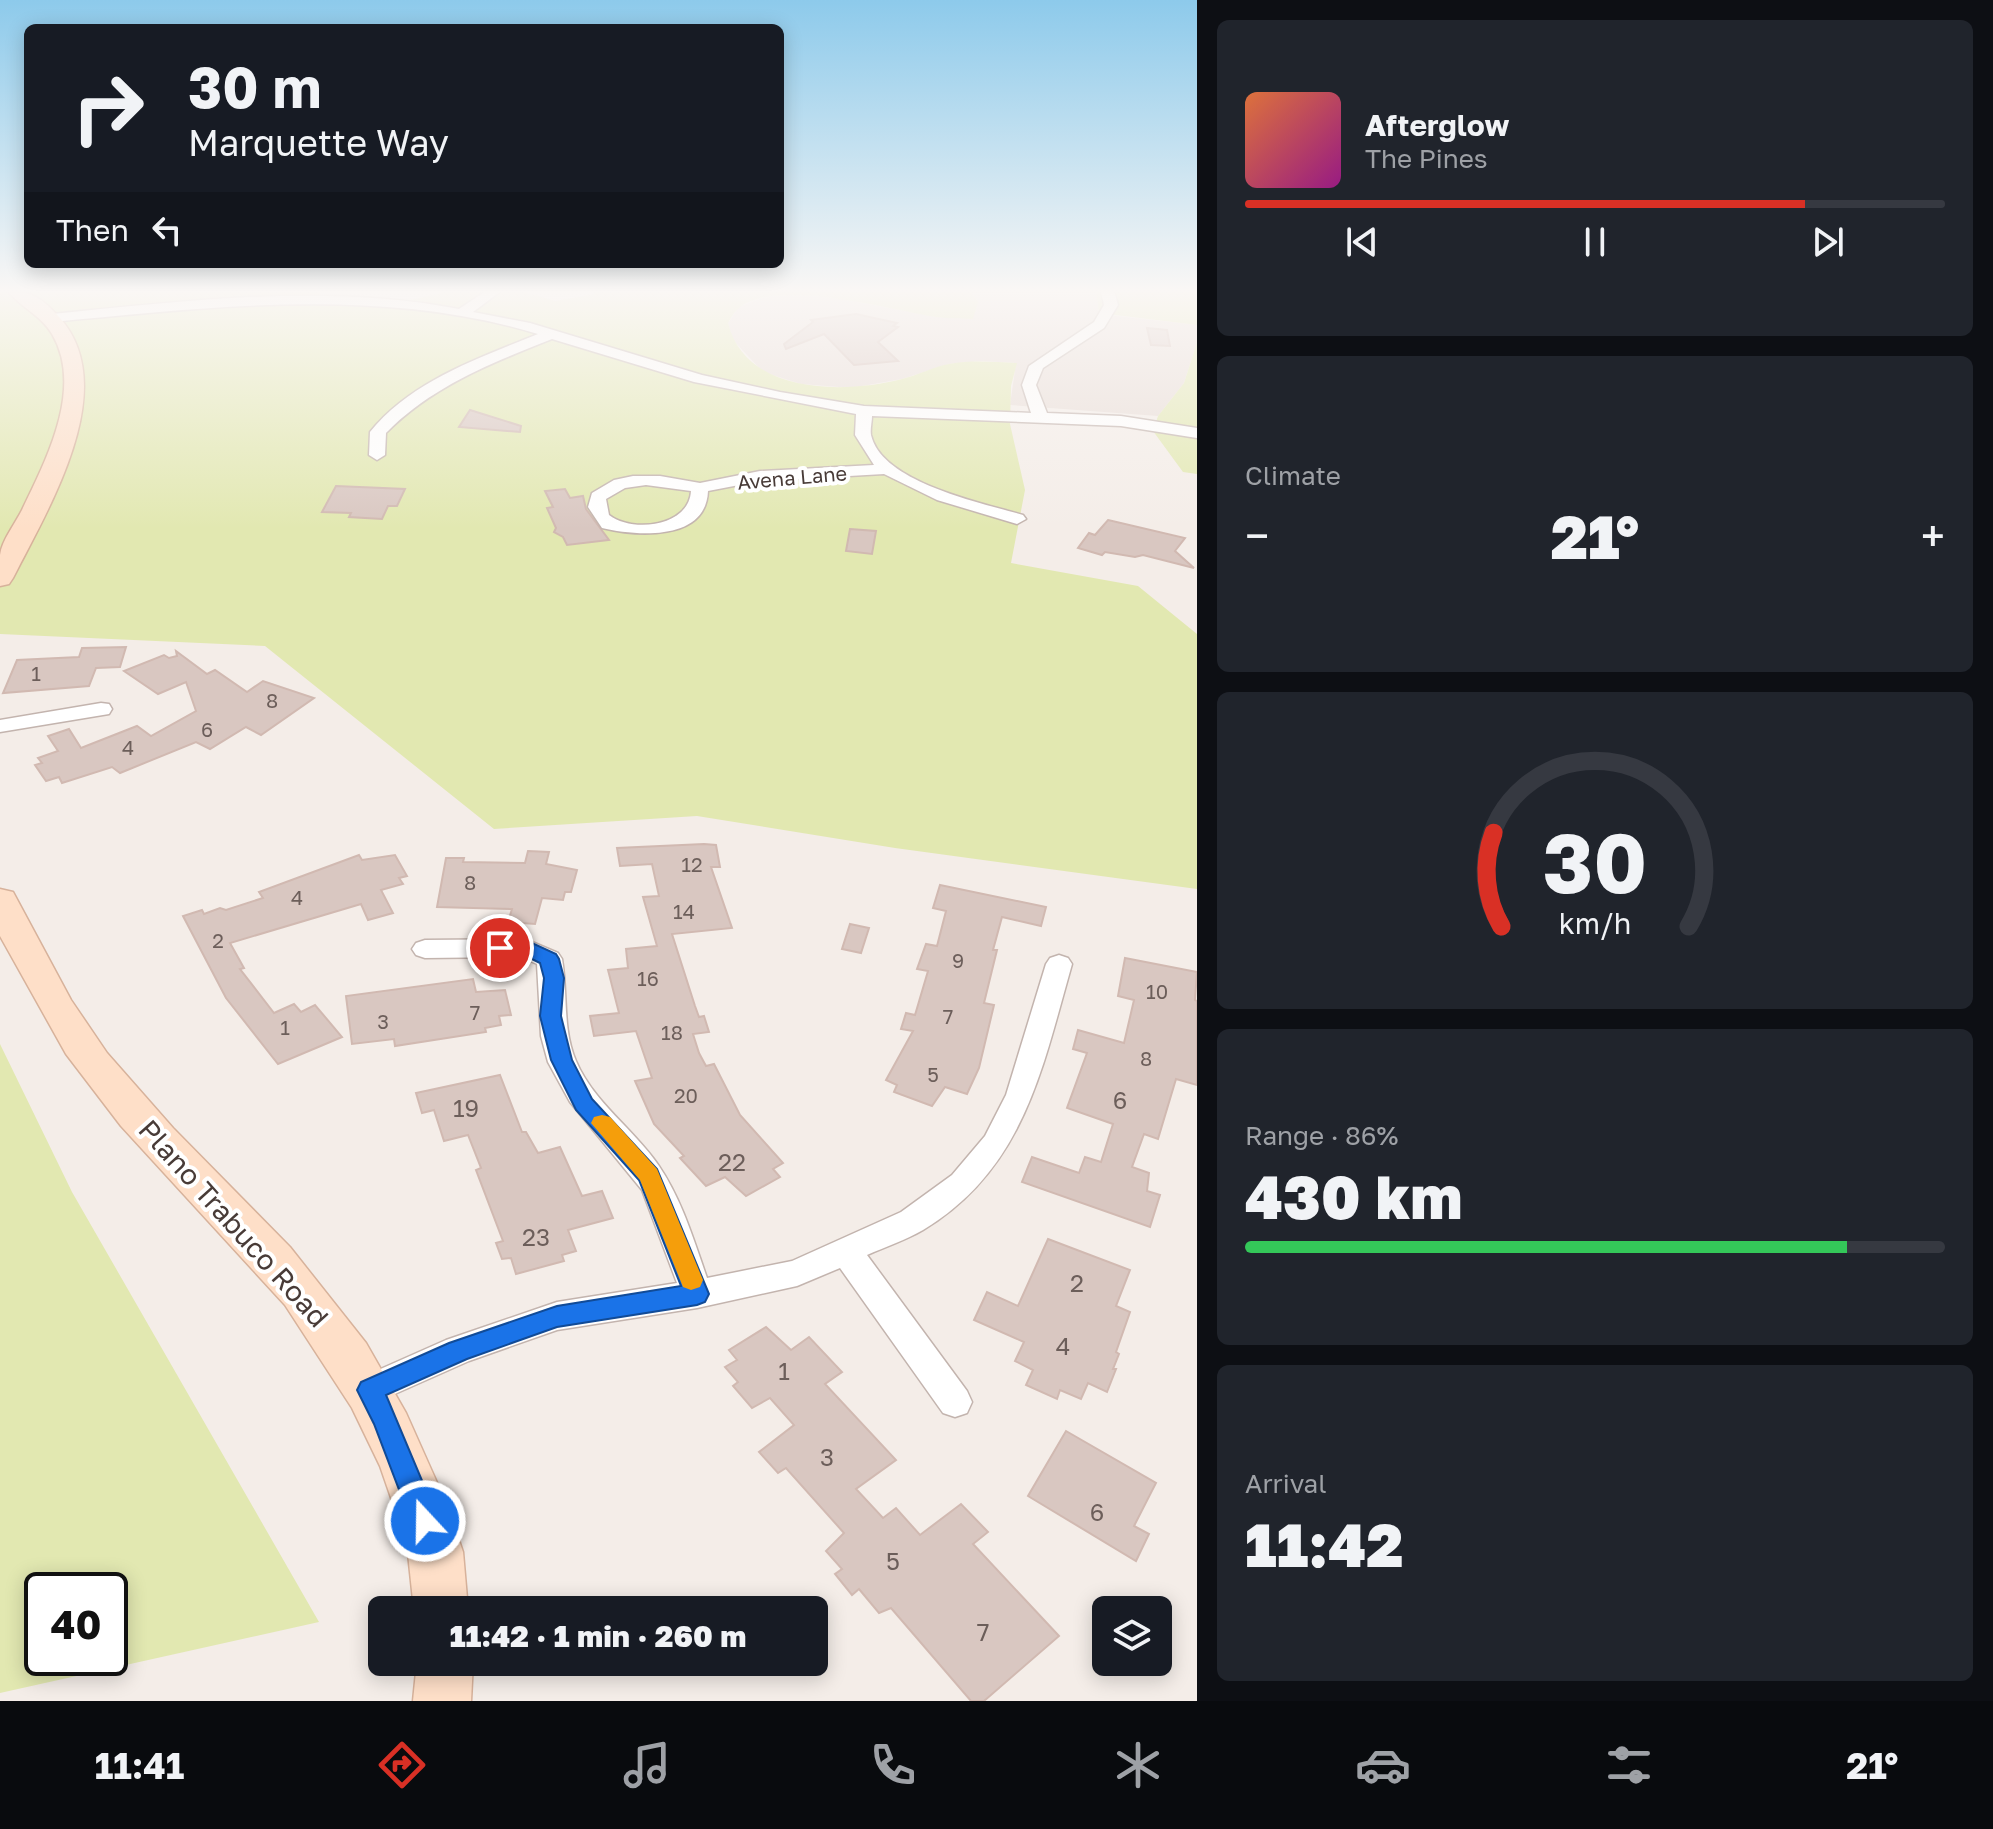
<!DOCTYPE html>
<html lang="en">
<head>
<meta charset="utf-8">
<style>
	:root { --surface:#171b24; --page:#20242c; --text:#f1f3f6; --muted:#9ea1a6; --line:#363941; --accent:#d93025 }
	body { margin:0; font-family:"Golos Text",sans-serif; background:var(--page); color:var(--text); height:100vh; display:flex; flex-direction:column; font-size:30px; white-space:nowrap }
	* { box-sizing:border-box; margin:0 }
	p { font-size:26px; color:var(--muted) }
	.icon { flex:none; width:44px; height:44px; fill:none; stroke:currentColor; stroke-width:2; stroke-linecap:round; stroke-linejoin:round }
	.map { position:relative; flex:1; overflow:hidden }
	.side { display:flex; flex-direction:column; gap:20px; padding:20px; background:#0d0f14; width:796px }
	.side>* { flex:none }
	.top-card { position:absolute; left:24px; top:24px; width:760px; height:244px; border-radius:12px; box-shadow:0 4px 20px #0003; background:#171b24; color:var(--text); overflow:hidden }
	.tools { position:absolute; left:1092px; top:1596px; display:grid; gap:16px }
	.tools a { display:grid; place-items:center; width:80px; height:80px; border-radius:12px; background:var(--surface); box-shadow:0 4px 20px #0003; font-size:40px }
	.speed { position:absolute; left:24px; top:1572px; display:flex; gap:16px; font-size:40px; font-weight:700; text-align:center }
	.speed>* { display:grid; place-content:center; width:104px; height:104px; border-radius:50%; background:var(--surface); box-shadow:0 4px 20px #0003; line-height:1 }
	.speed .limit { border:4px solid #111; border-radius:12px; background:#fff; color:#111 }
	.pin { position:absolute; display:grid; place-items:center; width:68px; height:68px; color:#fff; margin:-34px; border:4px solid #fff; border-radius:50%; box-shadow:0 2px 8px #0007 }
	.me { position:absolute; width:88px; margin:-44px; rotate:339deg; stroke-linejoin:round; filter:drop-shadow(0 0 6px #0008) }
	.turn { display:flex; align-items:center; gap:28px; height:168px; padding:0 32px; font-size:36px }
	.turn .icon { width:104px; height:104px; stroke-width:2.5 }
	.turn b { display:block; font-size:56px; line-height:68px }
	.then { display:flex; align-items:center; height:76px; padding:0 32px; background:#0003; gap:16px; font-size:30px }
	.big { font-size:60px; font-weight:800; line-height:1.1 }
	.side .tile { flex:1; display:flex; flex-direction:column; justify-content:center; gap:12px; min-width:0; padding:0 28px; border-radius:12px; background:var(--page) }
	.side .dial { align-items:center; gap:0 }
	.dial svg { height:208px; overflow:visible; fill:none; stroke:var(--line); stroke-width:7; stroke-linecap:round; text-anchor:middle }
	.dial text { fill:var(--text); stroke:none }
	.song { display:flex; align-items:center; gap:24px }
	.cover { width:96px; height:96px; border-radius:12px; background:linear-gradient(135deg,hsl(20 70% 55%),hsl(310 70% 35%)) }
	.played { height:8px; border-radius:4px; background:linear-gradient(90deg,var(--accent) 80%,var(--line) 80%) }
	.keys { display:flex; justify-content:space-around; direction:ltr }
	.heat { display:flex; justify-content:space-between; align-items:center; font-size:44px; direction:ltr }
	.charge { height:12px; border-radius:6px; background:linear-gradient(90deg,#34c759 86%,var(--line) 0) }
	.trip { position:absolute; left:368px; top:1596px; width:460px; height:80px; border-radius:12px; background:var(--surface); box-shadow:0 4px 20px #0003; font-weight:800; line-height:80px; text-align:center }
	.tab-bar { display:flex; height:128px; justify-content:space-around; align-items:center; background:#090b0e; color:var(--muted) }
	.tab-bar .icon { width:56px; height:56px }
	.tab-bar .active { color:var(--accent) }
	.tab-bar b { font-size:36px; color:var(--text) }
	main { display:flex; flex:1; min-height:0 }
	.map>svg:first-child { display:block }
	.residential { fill:#e8dcd6 }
	.green { fill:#e2e8b1; fill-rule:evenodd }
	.building { fill:#d9c7c1; stroke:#d1b9b1; stroke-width:2 }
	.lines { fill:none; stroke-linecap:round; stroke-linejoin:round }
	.street-casing { stroke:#c3b4ae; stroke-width:3 }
	.secondary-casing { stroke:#d7b29b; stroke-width:3 }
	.street { fill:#fff; fill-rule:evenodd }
	.secondary { fill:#fedfc8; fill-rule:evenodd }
	.route { fill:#1a73e8; stroke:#114b97; stroke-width:2 }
	.slow { fill:#f59e0b }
	.labels { text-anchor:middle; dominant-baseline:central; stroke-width:8; stroke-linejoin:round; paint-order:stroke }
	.far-street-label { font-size:20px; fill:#483b37; stroke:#fff }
	.number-label { font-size:20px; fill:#6c5e5a }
	.near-number-label { font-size:24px; fill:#6c5e5a }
	.near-street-label { font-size:28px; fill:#483b37; stroke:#fff }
</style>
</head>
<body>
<main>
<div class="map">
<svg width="1197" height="1701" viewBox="0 0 1197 1701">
	<rect width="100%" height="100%" fill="#f4ede8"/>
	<!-- residential -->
	<path class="residential" d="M971,291H1096L1099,314L1197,325V342L1184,383L1158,416L1010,405L1016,363L982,361L949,364L902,379L851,388L801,384L763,372L732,339L728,323L739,307L763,298L791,295L835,298L937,317L978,302Z"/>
	<!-- green -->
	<g class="green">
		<path d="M0,291H318L327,301L397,303L450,291H521L555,301L594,294V291H971L978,302L973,319C961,318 948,319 936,317C891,310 776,277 739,308C735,311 731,318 728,323C746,395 844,394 902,379C918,375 933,367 949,364C971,360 994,362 1017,363L1011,386L1010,424L1025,490L1011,563L1138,586L1197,634V889L895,848L697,816L494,829L265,646L0,634Z"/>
		<path d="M1096,291H1197V325L1099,313Z"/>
		<path d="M1197,342V474L1183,472L1153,431L1158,416L1184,383Z"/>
		<path d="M0,1044L72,1192L319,1622L0,1693ZM110,1590V1658H42V1590Z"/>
	</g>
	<!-- building -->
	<g class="building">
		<path d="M856,314L897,323L893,326L898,327L878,342L898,361L854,365L824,334L786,349L784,344L813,322L811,320Z"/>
		<path d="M1147,328L1167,330L1170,346L1151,345Z"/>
		<path d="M470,410L521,426L520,432L459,427Z"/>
		<path d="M336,486L405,489L397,506H388L382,519L349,517L351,513L322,512Z"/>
		<path d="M565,489L570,498L583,496L586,509L609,540L567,545L563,537L554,532L556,528L547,508L553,507L545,491Z"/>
		<path d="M1108,520L1185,538L1175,551L1194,568L1143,555L1135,557L1105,552L1102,555L1078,548L1089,533L1095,535Z"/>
		<path d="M850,529L876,531L872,554L846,551Z"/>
		<path d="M126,647L120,667L96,668L89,686L3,693L17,660L79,657L82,648Z"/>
		<path d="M176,651L207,674L215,670L247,692L263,681L314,698L261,735L246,727L210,749L196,742L120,773L112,767L62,783L59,777L46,781L35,765L42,763L38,758L58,751L48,736L69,729L81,748L137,726L151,736L196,711L186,682L158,694L124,671L164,655L169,658L177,656Z"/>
		<path d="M704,844L716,845L720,867H711L732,928L672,934L695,1006L699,1017L704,1016L709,1032L693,1034L699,1053L706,1066L714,1064L740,1115L783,1163L773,1169L780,1177L746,1196L725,1177L706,1186L680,1158L684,1156L654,1124L635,1081L652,1078L636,1031L594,1036L590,1016L619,1013L608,970L628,968L626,949L657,946L643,897L659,896L652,864L620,866L617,848Z"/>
		<path d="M528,851L549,852L546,864L577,870L571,892H565L563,900L542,898L535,924L508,922L512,909L437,907L446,858H464L463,862L525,863Z"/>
		<path d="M359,855L362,860L395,855L407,876L399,878L403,884L381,890L393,913L368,920L361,904L230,943L244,968L240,969L274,1013L294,1004L301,1012L315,1005L342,1037L278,1064L226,998L183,916L202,910L204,914L220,908L226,910L263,898L259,892Z"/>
		<path d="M940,885L1046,907L1041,926L1002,917L993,950H997L984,1003L994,1005L979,1068L967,1094L945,1087L932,1106L894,1092L897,1085L886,1080L913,1031L901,1029L906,1013L915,1015L928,971L917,969L926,944L937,946L946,911L933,908Z"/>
		<path d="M850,924L869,928L861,953L842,949Z"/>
		<path d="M1125,958L1197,972L1195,1000L1197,1001V1085L1176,1079L1158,1139L1144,1134L1132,1167L1149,1173L1147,1191L1160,1195L1150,1227L1022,1182L1032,1157L1079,1173L1085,1157L1101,1162L1113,1124L1067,1108L1087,1053L1073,1049L1078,1030L1124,1043L1134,1000L1118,996Z"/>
		<path d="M473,979L476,992L505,990L511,1015L499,1016L501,1025L485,1028L486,1032L395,1046L394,1039L352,1044L346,996Z"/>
		<path d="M500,1075L522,1132H526L538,1153L560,1147L582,1196L602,1191L613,1218L568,1230L576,1251L562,1255L564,1261L516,1274L511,1258L502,1259L496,1243L503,1241L476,1170L481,1168L468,1135L444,1141L434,1110L422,1113L416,1093Z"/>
		<path d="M1048,1239L1130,1270L1116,1306L1130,1312L1116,1352L1119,1354L1113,1369H1116L1107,1392L1088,1383L1081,1399L1060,1390L1057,1399L1026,1385L1033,1370L1015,1361L1024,1342L974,1320L987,1292L1018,1306Z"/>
		<path d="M766,1327L791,1350L809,1337L842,1372L825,1384L896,1460L856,1489L883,1518L896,1508L920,1535L961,1504L988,1532L973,1544L1059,1636L984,1701H971L891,1608L879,1613L859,1589L852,1595L835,1574L842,1569L826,1551L844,1533L786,1468L778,1473L759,1452L794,1425L770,1398L752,1408L733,1386L738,1382L725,1367L737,1360L729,1350Z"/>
		<path d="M1066,1431L1156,1483L1134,1526L1149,1534L1136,1561L1028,1496Z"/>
	</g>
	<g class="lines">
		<!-- street casing -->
		<g class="street-casing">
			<g id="street">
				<path d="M486,291H501L473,312L530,323L702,375L780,392L864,406L1031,413L1022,385L1029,366L1094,322L1104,305L1101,291H1114L1118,305L1104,328L1043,368L1036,385L1047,413L1121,416L1197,428V438L1121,426L872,416C872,422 870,429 871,435C882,483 983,503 1023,515L1026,519L1017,524L937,500L884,474L760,481L708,491C706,542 636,536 602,528L588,507L592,493L614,480L633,476H660L700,483L760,471L874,465L855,435L856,414L694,382L552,339C492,363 432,386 386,433L385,455L377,460L369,455L370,432C411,381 479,358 538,334C380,286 213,307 52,322L45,318L52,314C187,301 325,283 459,309ZM646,485L691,491C689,527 632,533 609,515L606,499L625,488Z"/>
				<path d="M101,703L109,704L112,709L109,714L0,732V720Z"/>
				<path d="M525,939L558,953L562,959C568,993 562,1029 576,1061C594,1103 634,1129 659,1166C682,1200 694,1241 707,1278L792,1261L901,1212L952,1175L985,1136L1006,1095L1046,964L1050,958L1059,955L1068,958L1072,964C1042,1069 1024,1169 923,1230C906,1240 885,1247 867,1255L967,1391L972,1402L967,1413L955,1417L943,1413L840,1268L797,1286L697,1308L557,1330L469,1361L370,1405L358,1401L353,1390L358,1379L446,1340L557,1302L677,1283L642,1190L570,1102L548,1062L541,1036L537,964L521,957L425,958L416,955L412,949L416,943L425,940Z"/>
			</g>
		</g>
		<!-- secondary casing -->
		<g class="secondary-casing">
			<g id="secondary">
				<path d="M8,291C32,291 43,299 59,317C123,387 48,509 13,578L9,584L0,586C0,576 0,565 0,555C2,540 15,524 22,510C46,460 84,388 52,334C41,315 20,307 8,291Z"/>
				<path d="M0,889L13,892L71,1000L107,1053L173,1128L290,1247L366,1343L406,1413L447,1505L463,1552L468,1610H414L407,1544L380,1466L352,1408L285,1305L121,1126L66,1054L0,936Z"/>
				<path d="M417,1662H473L471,1701H413Z"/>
			</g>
		</g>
		<!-- street -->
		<use href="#street" class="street"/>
		<!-- secondary -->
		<use href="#secondary" class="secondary"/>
	</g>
	<!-- sky -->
	<linearGradient id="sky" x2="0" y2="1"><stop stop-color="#8dcaeb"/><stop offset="0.55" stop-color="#faf7f5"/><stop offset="1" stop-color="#faf7f5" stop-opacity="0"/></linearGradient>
	<rect width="1197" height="529" fill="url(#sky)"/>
	<!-- route -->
	<path class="route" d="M500,941L532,943L556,954L559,959L564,978L561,1016L572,1060L592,1099L657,1169L709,1294L705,1302L697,1305L557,1327L467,1359L386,1395L439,1521L435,1530L425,1534L415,1530L411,1521L374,1424L357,1390L361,1382L449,1343L557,1306L681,1286L639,1180L576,1110L551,1060L540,1016L544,978L540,963L522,954L493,953L490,948Z"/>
	<!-- slow -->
	<path class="slow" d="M602,1115L610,1117L657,1169L703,1280L700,1287L691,1290L683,1287L640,1180L591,1123L594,1117Z"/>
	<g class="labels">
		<!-- far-street labels -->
		<g class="far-street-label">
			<text transform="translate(792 477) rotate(-5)">Avena Lane</text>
		</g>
		<!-- number labels -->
		<g class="number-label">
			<text x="36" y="673">1</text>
			<text x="272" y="700">8</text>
			<text x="207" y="729">6</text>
			<text x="128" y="747">4</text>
			<text x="692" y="864">12</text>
			<text x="470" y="882">8</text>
			<text x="297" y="897">4</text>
			<text x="684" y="911">14</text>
			<text x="218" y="940">2</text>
			<text x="958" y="960">9</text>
			<text x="648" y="978">16</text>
			<text x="1157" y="991">10</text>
			<text x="475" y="1012">7</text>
			<text x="948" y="1016">7</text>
			<text x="383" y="1021">3</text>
			<text x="285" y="1027">1</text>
			<text x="672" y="1032">18</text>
			<text x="1146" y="1058">8</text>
			<text x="933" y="1074">5</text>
			<text x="686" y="1095">20</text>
		</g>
		<!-- near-number labels -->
		<g class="near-number-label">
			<text x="1120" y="1099">6</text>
			<text x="466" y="1107">19</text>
			<text x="732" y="1161">22</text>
			<text x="536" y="1236">23</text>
			<text x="1077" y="1282">2</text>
			<text x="1063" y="1345">4</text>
			<text x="784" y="1370">1</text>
			<text x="827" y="1456">3</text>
			<text x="1097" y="1511">6</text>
			<text x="893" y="1560">5</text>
			<text x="983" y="1631">7</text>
		</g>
		<!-- near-street labels -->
		<g class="near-street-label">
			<text transform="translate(234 1223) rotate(48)">Plano Trabuco Road</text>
		</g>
	</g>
</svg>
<div class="tools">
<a><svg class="icon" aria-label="layers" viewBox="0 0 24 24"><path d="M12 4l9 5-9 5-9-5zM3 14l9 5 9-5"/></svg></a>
</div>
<div class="speed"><div class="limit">40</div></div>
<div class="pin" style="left:500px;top:948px;background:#d93025"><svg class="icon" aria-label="arrive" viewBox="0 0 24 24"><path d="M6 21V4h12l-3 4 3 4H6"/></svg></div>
<svg class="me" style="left:425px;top:1521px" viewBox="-20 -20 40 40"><circle r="17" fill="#1a73e8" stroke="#fff" stroke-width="3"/><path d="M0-11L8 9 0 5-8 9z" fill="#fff"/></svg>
<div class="trip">11:42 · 1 min · 260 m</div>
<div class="top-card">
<div class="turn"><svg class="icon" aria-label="right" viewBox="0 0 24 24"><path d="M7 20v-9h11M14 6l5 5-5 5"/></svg><div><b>30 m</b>Marquette Way</div></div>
<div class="then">Then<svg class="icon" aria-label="left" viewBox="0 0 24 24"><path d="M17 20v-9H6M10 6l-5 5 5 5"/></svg></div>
</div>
</div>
<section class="side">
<div class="tile">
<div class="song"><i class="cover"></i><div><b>Afterglow</b><p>The Pines</p></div></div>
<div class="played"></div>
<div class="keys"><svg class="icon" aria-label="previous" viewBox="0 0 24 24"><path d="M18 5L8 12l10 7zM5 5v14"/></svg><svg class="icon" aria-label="pause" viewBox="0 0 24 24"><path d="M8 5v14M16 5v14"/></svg><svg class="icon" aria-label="next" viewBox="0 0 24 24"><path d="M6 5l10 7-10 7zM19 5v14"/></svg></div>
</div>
<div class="tile"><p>Climate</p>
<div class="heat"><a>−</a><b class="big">21°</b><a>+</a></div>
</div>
<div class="tile dial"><svg viewBox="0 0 100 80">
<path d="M14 69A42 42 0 1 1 86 69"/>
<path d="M14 69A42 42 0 0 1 11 33" stroke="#d93025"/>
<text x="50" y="56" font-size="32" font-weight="700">30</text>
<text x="50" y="72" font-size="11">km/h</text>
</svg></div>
<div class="tile"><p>Range · 86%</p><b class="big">430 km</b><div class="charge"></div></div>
<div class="tile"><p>Arrival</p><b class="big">11:42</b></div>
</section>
</main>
<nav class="tab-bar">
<b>11:41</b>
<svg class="icon active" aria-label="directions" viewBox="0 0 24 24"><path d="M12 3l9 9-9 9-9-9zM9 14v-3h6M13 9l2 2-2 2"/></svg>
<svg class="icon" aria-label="music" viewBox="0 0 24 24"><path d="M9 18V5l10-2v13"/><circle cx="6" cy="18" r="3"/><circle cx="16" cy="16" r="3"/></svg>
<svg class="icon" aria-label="phone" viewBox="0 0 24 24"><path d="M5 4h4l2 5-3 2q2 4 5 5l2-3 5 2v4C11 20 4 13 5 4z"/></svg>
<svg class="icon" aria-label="climate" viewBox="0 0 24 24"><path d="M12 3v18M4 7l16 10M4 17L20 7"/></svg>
<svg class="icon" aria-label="car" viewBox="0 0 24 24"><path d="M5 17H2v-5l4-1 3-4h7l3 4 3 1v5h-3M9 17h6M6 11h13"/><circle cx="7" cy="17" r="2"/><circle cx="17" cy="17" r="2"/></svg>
<svg class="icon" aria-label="filters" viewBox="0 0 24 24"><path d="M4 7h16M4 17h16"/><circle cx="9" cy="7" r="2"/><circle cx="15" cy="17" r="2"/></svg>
<b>21°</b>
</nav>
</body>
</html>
